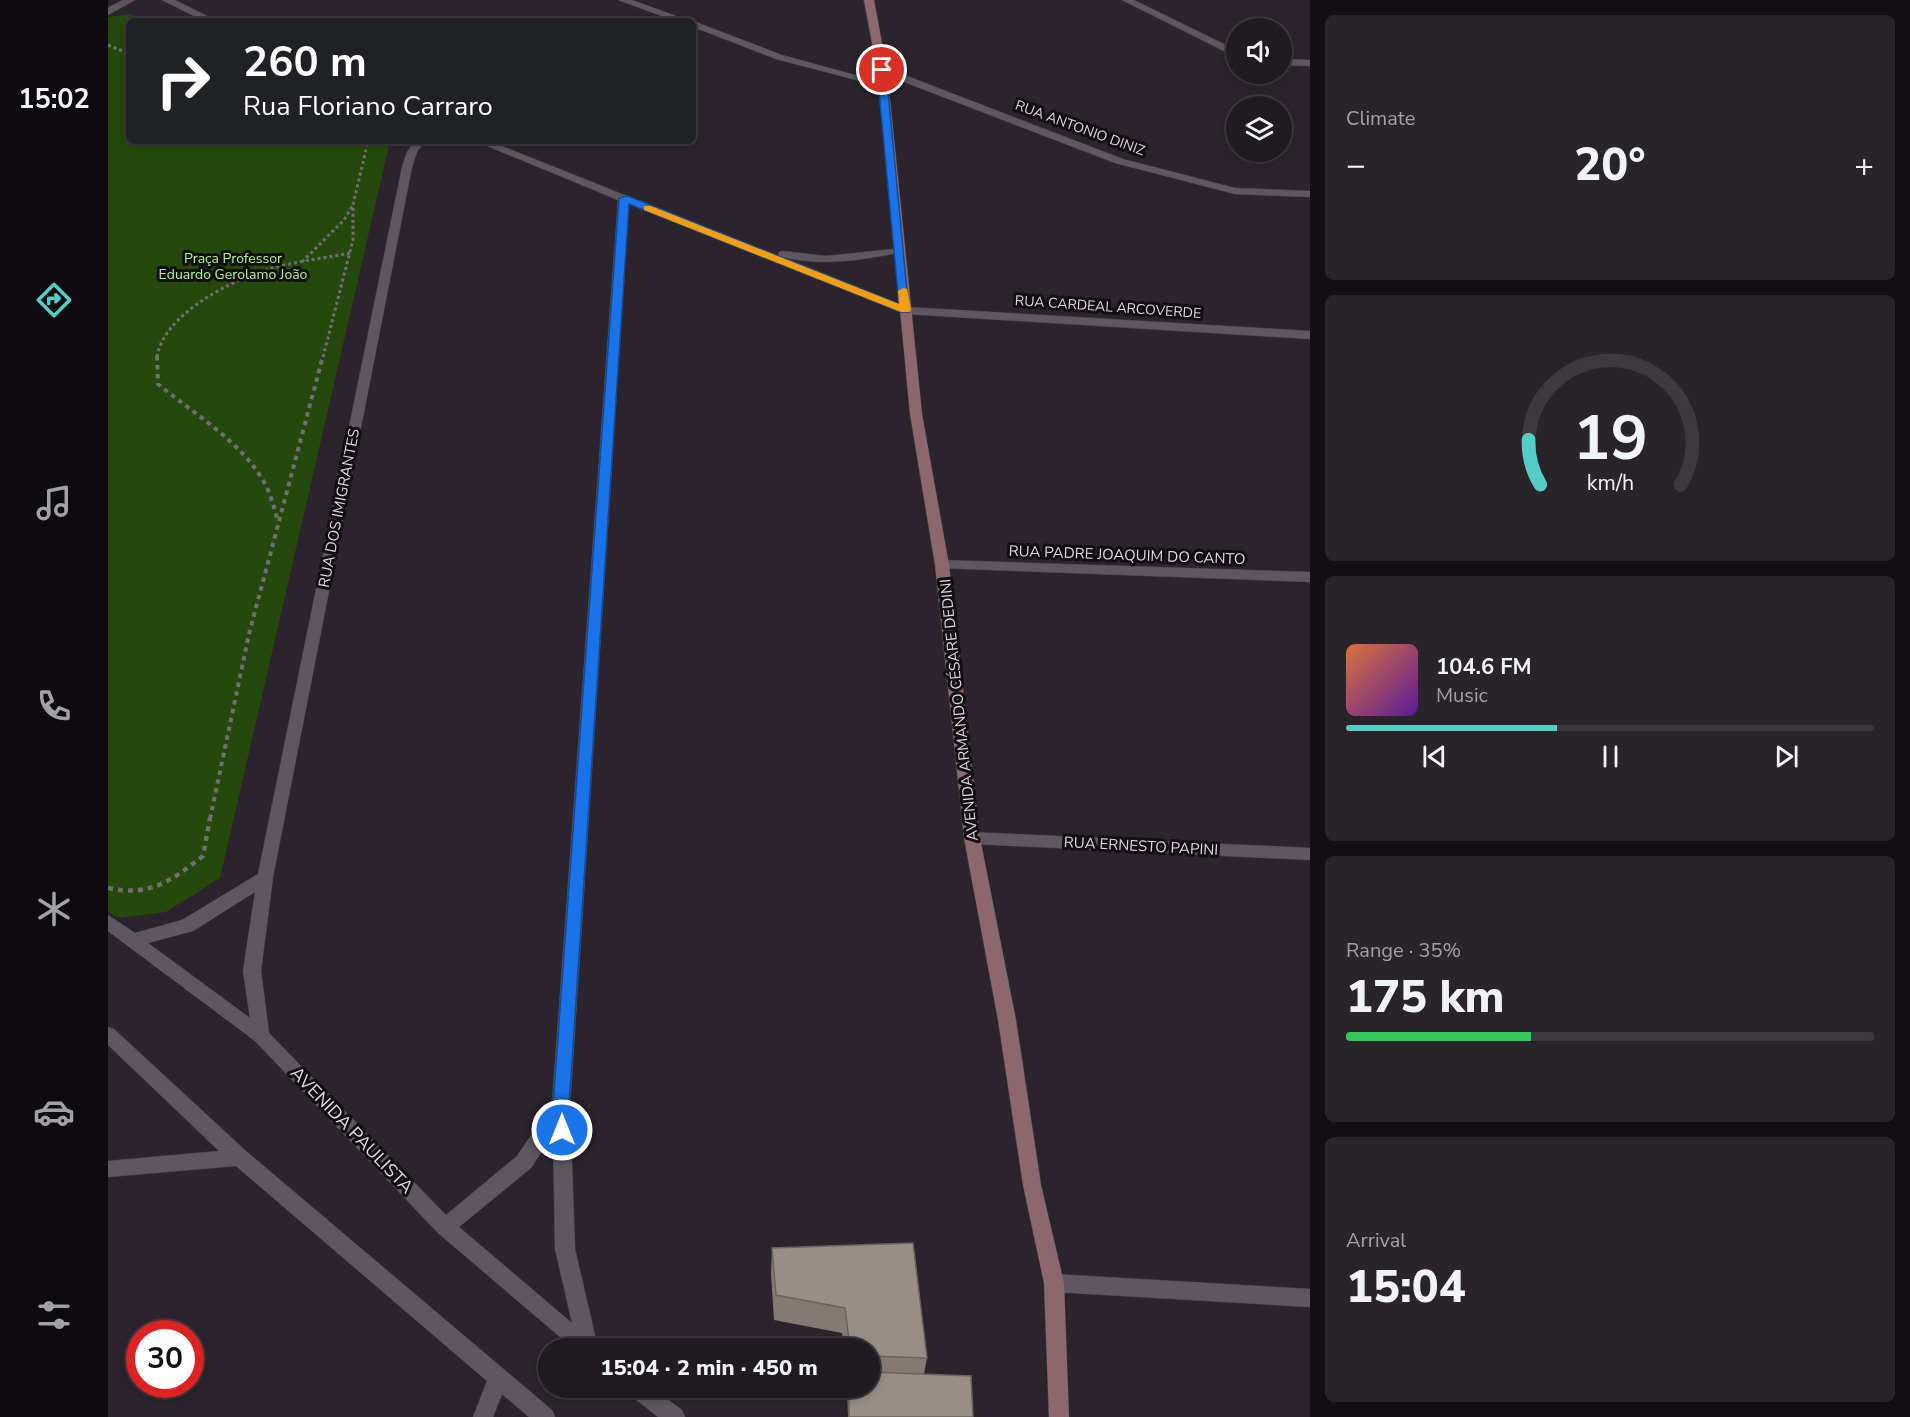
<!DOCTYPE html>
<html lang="en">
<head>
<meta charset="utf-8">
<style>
	:root { --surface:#201b21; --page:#28242a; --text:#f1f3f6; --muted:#a2a1a5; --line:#3d393f; --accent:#54cdc6 }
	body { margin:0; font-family:"Nunito Sans",sans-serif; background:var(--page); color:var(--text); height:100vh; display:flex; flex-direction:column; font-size:22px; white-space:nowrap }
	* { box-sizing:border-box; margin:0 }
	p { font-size:20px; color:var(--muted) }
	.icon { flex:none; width:33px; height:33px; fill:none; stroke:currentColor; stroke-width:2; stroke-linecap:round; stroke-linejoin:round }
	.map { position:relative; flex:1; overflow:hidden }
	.sheet { display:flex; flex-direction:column; gap:15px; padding:15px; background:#120f12; width:600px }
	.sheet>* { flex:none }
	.top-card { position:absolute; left:18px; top:18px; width:570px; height:126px; border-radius:9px; box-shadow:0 3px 9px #0003,0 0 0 2px var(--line); background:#202124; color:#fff; overflow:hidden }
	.fabs { position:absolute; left:1118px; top:18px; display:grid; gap:12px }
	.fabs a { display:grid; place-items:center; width:66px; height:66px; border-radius:50%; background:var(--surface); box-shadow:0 3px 9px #0003,0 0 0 2px var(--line); font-size:30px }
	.speed { position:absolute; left:18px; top:1320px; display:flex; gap:12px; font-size:30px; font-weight:700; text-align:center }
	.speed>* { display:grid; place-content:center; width:78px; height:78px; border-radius:50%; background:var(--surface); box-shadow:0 3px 9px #0003,0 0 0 2px var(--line); line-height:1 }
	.speed .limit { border:9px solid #d22; background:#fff; color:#111 }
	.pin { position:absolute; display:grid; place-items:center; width:51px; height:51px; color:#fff; margin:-26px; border:3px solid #fff; border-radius:50%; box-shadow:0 2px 6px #0007 }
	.me { position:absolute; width:66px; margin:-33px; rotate:0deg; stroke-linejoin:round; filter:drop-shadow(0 0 4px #0008) }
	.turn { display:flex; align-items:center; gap:21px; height:126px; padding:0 18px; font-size:27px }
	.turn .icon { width:78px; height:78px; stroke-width:2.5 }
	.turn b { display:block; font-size:42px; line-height:51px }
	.big { font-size:45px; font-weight:800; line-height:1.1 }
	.sheet .widget { flex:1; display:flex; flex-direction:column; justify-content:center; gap:9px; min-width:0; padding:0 21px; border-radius:9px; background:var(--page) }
	.sheet .dial { align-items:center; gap:0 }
	.dial svg { height:156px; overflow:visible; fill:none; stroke:var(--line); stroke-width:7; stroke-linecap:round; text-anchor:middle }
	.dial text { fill:var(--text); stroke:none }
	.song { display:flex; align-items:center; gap:18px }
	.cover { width:72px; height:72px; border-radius:9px; background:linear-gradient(135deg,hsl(20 70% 55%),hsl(270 70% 35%)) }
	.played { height:6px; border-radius:3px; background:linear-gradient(90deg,var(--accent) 40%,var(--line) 40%) }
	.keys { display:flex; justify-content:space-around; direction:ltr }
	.heat { display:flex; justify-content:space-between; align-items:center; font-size:33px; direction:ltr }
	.charge { height:9px; border-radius:4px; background:linear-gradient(90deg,#34c759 35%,var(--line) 0) }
	.trip { position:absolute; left:430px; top:1338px; width:342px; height:60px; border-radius:30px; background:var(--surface); box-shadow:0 3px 9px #0003,0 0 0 2px var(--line); font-weight:800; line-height:60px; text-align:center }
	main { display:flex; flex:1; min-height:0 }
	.tabs { display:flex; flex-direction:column; width:108px; justify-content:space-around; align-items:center; background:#0d0b0d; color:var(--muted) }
	.tabs .icon { width:42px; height:42px }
	.tabs .on { color:var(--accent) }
	.tabs b { font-size:27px; color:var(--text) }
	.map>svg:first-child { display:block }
	.green { fill:#25490b }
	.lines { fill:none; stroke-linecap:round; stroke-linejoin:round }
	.street-casing { stroke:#443f44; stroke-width:1 }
	.secondary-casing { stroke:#443f44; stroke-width:1 }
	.path-far2 { stroke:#746d74; stroke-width:3; stroke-dasharray:3 3; stroke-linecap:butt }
	.path-far1 { stroke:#746d74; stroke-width:4; stroke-dasharray:4.5 4.5; stroke-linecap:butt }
	.path { stroke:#746d74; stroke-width:4.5; stroke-dasharray:5 5; stroke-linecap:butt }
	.street { fill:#5e575f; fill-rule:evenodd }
	.secondary { fill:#8d676e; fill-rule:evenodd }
	.wall { fill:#837a74 }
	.building { fill:#988e87; stroke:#6a635e; stroke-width:1.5 }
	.route { fill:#1a73e8; stroke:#114b97; stroke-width:1.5 }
	.slow { fill:#f59e0b }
	.labels { text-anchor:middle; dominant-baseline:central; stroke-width:6; stroke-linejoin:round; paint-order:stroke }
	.far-street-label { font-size:14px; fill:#ded9de; stroke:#120f12 }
	.far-park-label { font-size:14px; fill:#b0f28d; stroke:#120f12 }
	.street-label { font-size:15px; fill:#ded9de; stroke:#120f12 }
	.near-street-label { font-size:18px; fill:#ded9de; stroke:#120f12 }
</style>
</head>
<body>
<main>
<nav class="tabs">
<b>15:02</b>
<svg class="icon on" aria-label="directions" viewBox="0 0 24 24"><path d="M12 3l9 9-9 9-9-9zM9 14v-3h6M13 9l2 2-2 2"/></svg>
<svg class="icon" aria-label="music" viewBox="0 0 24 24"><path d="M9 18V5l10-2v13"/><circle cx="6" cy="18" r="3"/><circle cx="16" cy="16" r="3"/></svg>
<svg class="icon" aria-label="phone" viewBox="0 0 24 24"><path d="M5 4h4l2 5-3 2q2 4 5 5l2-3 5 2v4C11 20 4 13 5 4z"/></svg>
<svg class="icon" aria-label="climate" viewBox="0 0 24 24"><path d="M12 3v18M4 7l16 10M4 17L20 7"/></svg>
<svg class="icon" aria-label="car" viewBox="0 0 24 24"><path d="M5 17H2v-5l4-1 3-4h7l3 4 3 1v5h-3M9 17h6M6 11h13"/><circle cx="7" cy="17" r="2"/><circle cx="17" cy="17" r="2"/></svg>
<svg class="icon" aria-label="filters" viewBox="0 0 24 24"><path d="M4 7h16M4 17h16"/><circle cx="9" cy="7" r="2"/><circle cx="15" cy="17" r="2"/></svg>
</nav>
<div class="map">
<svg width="1202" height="1417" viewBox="0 0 1202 1417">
	<rect width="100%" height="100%" fill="#2b242c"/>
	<!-- green -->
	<path class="green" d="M22,14L40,21H21V141H282L112,878L58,912L10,918L0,911V17Z"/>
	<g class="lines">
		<!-- street casing -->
		<g class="street-casing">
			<g id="street">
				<path d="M15,0H27L0,15V8Z"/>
				<path d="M54,0H67L109,21H96Z"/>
				<path d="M510,0H524L582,21H568Z"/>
				<path d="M1014,0H1026L1128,50V57Z"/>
				<path d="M585,21L674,55L780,84L775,87L668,59L585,27Z"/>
				<path d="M1173,59L1202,60V66L1173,65Z"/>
				<path d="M770,68H778L1015,159L1127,188L1202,191V197L1127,194L1007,163L770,72Z"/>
				<path d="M307,141H317L309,152L304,167L165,877L153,971L161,1033L338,1215L409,1156L444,1104L510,200L367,141H381L670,256L671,252L675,251L718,256L795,248V252L791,253C752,260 714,267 675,257L799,307L1202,331V339L797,314L521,204L462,1106L467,1249L490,1348H465L330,1233L147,1041L0,931V915L27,933L74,920L150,874L294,167L299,152ZM147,892L135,971L142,1018L40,943L85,931ZM445,1134L447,1249L464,1323L351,1227L423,1168Z"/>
				<path d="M834,560L1202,572V582L829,568L827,565L829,562Z"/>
				<path d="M864,832L1202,848V860L864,844L858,842L856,838L858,834Z"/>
				<path d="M0,1027L6,1029L138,1151L444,1410L447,1417H421L394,1394L385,1417H365L379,1381L128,1166L0,1177V1161L111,1151L0,1045Z"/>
				<path d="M946,1274L1202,1289V1307L946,1292L939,1289L936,1283L939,1277Z"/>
				<path d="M519,1388H545L574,1410L577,1417H550L522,1395Z"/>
			</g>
		</g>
		<!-- secondary casing -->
		<g class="secondary-casing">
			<path id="secondary" d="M756,0H766L779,70L814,414L841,565L872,838L908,1020L933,1185L956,1283L961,1417H941L936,1283L915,1185L890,1020L856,838L827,565L802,414L769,70Z"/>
		</g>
		<!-- path-far2 -->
		<g class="path-far2">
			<path d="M0,45L21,54"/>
			<path d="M194,262L236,220L245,205"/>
			<path d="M49,357C55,317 116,284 152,272C181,262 212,259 242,253"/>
			<path d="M215,357L245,240V205L260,141"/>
		</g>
		<!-- path-far1 -->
		<g class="path-far1">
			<path d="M49,356L50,384C86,414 136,443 158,486C164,497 166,509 170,521"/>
			<path d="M102,819L141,634L215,356"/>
		</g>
		<!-- path -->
		<path class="path" d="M0,888C42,897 63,881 95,856L102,818"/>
		<!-- street -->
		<use href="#street" class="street"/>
		<!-- secondary -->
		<use href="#secondary" class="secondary"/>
	</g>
	<!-- wall -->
	<path class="wall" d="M664,1248L819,1358L816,1374L865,1417H740L739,1388H762V1348H736L734,1333L666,1320L663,1274Z"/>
	<!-- building -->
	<g class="building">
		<path d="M805,1243L819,1358L762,1356V1348H742L737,1308L668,1295L664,1248Z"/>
		<path d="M762,1372L863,1376L865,1417H741V1388H762Z"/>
	</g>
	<!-- route -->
	<path class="route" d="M774,67L778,70L801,312H793L521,204L461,1106L462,1130L459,1135L454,1137L448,1135L445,1130V1106L511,198L520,196L791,304L769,70Z"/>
	<!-- slow -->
	<path class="slow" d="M536,206H543L791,304L790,291L795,288L799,289L803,310L801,312H793L536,210Z"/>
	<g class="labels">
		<!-- far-street labels -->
		<g class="far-street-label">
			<text transform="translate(972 128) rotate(20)">RUA ANTONIO DINIZ</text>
			<text transform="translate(1000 307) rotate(4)">RUA CARDEAL ARCOVERDE</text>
		</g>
		<!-- far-park labels -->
		<g class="far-park-label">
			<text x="125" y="258">Praça Professor<tspan x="125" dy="16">Eduardo Gerolamo João</tspan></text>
		</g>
		<!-- street labels -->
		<g class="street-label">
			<text transform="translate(231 508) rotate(-79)">RUA DOS IMIGRANTES</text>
			<text transform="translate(1019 555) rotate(2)">RUA PADRE JOAQUIM DO CANTO</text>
			<text transform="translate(851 710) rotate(-96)">AVENIDA ARMANDO CÉSARE DEDINI</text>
			<text transform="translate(1033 846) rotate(3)">RUA ERNESTO PAPINI</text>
		</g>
		<!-- near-street labels -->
		<g class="near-street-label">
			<text transform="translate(244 1130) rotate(46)">AVENIDA PAULISTA</text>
		</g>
	</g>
</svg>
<div class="fabs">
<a><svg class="icon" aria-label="sound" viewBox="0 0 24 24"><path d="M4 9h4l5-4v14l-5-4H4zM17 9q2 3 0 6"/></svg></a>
<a><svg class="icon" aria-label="layers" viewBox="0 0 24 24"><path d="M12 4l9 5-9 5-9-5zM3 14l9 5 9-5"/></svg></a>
</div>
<div class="speed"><div class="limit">30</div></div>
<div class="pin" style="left:774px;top:70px;background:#d93025"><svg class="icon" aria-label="arrive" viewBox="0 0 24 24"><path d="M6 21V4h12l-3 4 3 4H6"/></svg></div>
<svg class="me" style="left:454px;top:1130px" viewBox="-20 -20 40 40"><circle r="17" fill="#1a73e8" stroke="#fff" stroke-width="3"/><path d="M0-11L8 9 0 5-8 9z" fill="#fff"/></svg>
<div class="trip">15:04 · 2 min · 450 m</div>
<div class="top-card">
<div class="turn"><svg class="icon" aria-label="right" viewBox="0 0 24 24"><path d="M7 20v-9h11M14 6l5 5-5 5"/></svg><div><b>260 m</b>Rua Floriano Carraro</div></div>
</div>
</div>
<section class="sheet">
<div class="widget"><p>Climate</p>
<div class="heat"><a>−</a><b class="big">20°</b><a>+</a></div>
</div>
<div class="widget dial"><svg viewBox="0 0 100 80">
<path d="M14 69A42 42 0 1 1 86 69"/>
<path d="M14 69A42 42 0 0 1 8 46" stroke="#54cdc6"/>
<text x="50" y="56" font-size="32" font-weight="700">19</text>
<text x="50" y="72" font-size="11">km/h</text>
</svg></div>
<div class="widget">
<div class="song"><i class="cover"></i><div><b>104.6 FM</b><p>Music</p></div></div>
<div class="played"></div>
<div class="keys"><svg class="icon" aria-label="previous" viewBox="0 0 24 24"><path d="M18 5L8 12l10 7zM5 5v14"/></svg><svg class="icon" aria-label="pause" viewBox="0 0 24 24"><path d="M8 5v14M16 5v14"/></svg><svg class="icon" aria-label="next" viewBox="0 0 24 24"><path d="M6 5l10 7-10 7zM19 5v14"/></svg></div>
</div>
<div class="widget"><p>Range · 35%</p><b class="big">175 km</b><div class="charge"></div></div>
<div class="widget"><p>Arrival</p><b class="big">15:04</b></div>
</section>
</main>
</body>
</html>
